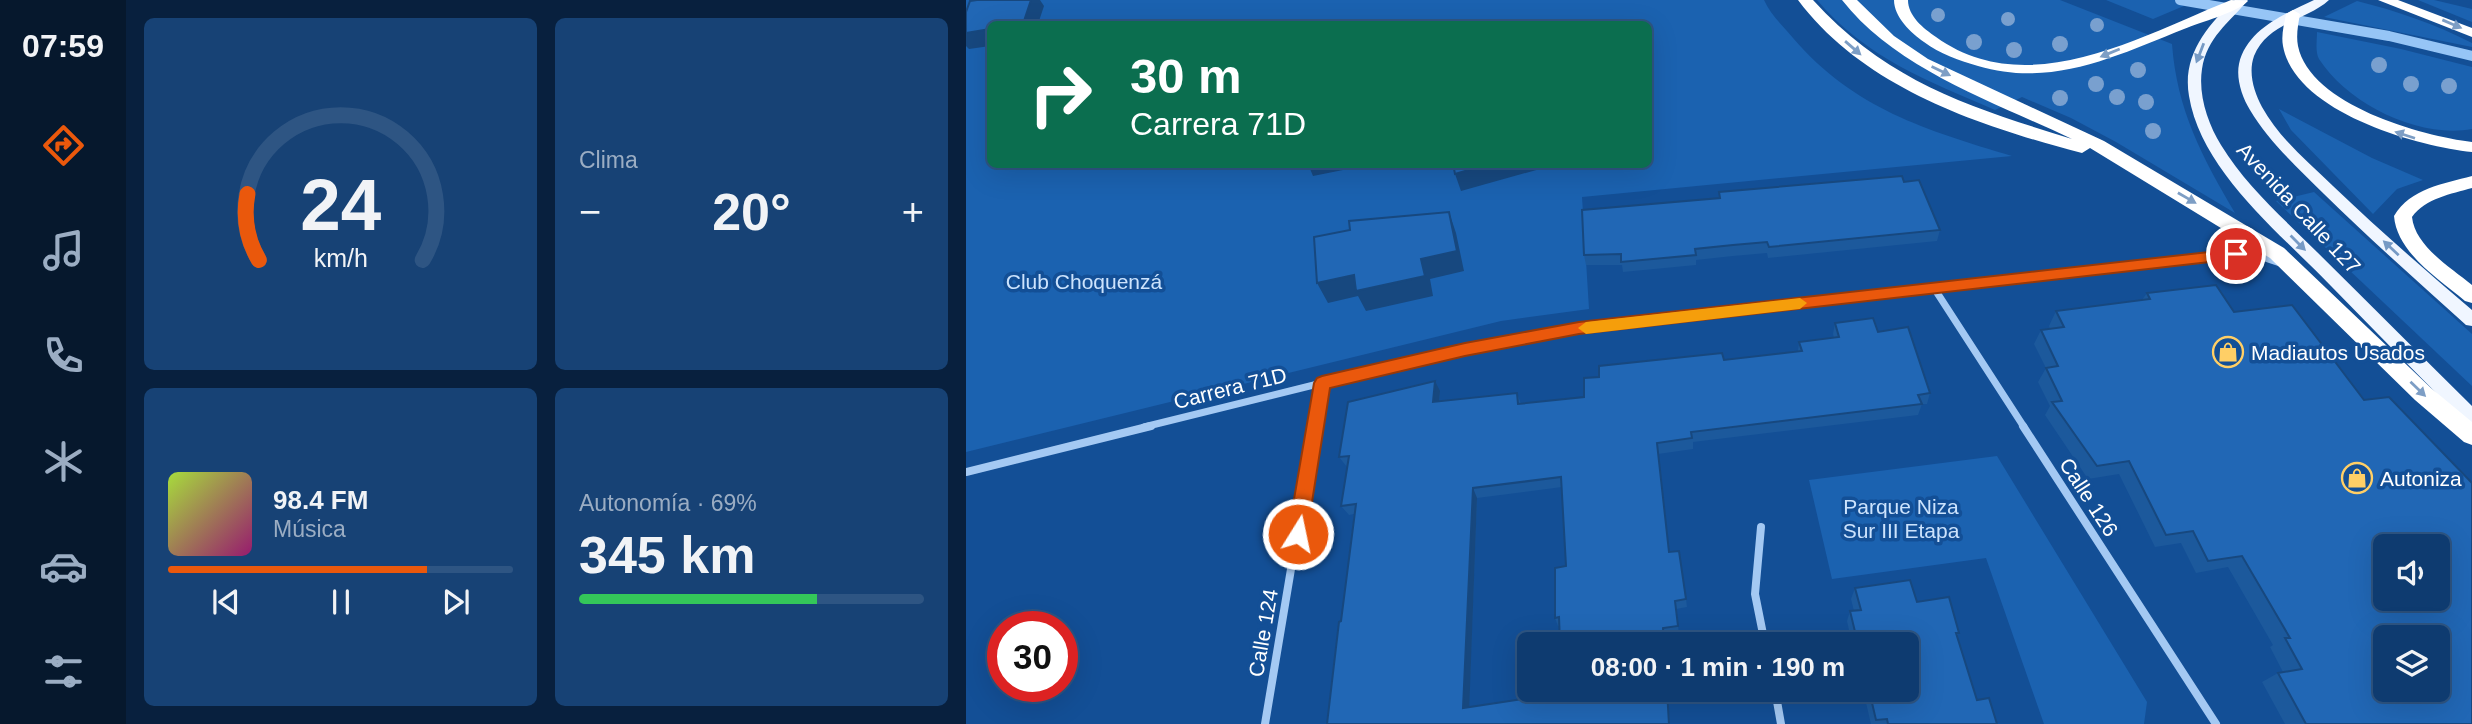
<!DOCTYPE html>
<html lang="es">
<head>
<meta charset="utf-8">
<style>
	:root { --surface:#0e3b70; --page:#174275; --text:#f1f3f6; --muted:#9badc3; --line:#2e5583; --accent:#ea580c }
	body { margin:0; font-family:Helvetica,sans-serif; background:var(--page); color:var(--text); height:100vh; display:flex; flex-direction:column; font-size:26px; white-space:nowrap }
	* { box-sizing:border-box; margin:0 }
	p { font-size:23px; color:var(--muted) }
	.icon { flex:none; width:38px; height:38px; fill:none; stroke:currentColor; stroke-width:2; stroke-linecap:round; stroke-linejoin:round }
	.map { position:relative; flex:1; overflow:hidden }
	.sheet { display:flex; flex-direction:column; gap:18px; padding:18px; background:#08203e; width:840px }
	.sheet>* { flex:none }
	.banner { position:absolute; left:21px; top:21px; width:665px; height:147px; border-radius:10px; box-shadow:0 7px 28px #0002,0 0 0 2px var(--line); background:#0b6e4f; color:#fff; overflow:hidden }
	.tools { position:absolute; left:1407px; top:534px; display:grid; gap:14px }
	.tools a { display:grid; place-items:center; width:77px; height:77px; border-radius:10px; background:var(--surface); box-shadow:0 7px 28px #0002,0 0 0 2px var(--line); font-size:35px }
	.speed { position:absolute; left:21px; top:611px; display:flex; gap:14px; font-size:35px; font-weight:700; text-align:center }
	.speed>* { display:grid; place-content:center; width:91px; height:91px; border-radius:50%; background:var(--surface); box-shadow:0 7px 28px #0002,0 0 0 2px var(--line); line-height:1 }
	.speed .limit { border:10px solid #d22; background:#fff; color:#111 }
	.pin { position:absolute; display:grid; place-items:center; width:60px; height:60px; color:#fff; margin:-30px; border:4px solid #fff; border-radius:50%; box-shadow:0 2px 7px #0007 }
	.me { position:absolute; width:77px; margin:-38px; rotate:10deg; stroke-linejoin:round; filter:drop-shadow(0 0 5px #0008) }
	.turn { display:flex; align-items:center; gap:24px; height:147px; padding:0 28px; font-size:32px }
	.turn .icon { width:91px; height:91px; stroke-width:2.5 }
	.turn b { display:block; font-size:49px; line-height:60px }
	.big { font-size:52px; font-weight:700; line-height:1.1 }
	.sheet .tile { flex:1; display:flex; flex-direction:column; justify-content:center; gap:10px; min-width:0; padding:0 24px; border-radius:10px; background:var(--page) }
	.sheet .dial { align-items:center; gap:0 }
	.dial svg { height:182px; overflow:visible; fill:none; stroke:var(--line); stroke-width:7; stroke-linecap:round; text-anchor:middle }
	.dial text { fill:var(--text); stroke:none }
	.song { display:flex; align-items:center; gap:21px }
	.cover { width:84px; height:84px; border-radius:10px; background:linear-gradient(135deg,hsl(80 70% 55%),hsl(320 70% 35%)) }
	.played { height:7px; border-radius:4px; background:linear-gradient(90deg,var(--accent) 75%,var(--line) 75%) }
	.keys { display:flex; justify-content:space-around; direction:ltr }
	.heat { display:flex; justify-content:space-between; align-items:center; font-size:38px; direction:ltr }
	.charge { height:10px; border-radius:5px; background:linear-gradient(90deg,#34c759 69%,var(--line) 0) }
	.sheet .tiles { flex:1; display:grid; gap:18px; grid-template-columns:repeat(2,1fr) }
	.trip { position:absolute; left:551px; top:632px; width:402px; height:70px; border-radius:10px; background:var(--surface); box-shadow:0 7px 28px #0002,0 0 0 2px var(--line); font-weight:700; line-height:70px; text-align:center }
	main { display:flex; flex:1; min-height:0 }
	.tabs { display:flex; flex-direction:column; width:126px; justify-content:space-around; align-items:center; background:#06182d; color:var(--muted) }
	.tabs .icon { width:49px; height:49px }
	.tabs .selected { color:var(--accent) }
	.tabs b { font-size:32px; color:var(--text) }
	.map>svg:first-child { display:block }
	.green { fill:#1b62b0; fill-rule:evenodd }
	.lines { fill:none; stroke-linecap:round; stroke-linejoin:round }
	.stream { stroke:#96c5f6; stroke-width:10 }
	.street-far1 { stroke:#a4c9f3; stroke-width:7 }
	.street { stroke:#a4c9f3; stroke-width:8 }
	.primary { fill:#f0f6ff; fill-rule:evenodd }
	.highway { fill:#fff; fill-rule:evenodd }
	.tree { fill:#79a0cf }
	.wall { fill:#1c599c }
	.shaded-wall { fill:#17487f }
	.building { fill:#2167b5; stroke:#17487f; stroke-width:2; fill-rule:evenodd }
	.oneway { fill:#7d9ec5 }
	.oneway2 { fill:#769ac5 }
	.route { fill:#ea580c; stroke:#983908; stroke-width:2 }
	.slow { fill:#f59e0b }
	.labels { text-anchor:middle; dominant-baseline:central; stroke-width:7; stroke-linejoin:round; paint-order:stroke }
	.street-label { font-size:21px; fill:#fff; stroke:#134f96 }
	.park-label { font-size:21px; fill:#cce3fd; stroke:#134f96 }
	.poi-label { font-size:21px; fill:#fff; stroke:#134f96; text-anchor:start }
</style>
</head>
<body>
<main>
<nav class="tabs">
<b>07:59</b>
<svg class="icon selected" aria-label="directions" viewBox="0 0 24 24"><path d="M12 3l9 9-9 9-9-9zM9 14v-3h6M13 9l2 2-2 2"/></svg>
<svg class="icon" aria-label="music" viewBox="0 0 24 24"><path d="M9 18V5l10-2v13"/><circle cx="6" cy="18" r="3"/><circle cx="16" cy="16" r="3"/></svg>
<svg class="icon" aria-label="phone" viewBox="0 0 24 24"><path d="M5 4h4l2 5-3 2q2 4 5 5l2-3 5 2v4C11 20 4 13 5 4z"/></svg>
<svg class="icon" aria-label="climate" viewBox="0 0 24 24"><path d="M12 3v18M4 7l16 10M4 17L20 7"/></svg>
<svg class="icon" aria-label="car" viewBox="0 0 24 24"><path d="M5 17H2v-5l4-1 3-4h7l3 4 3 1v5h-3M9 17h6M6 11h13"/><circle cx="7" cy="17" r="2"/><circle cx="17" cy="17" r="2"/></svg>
<svg class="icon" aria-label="filters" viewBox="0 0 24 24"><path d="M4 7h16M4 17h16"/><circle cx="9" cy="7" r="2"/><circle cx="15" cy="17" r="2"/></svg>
</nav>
<section class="sheet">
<div class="tiles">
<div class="tile dial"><svg viewBox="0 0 100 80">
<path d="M14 69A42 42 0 1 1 86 69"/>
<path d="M14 69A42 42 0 0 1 9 40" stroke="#ea580c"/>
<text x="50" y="56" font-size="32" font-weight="700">24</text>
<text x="50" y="72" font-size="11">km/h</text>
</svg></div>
<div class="tile"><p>Clima</p>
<div class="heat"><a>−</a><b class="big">20°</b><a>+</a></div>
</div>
<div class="tile">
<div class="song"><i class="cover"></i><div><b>98.4 FM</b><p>Música</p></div></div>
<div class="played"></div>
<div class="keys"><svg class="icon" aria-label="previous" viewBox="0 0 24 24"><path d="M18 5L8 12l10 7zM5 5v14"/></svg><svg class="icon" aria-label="pause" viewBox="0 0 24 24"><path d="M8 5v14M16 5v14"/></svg><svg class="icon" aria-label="next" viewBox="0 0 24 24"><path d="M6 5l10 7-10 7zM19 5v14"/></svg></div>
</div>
<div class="tile"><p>Autonomía · 69%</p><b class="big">345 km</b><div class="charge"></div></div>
</div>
</section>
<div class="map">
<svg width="1506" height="724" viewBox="0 0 1506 724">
	<rect width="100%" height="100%" fill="#134f96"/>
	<!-- green -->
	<g class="green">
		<path d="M0,0H798C804,14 817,26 827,38C888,109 960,130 1046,156L616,197L623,309L535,321L0,452ZM24,24H682V164H24Z"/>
		<path d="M851,0H1094L1206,44C1211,110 1236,157 1269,213L1150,142L1105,118L1056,97L1029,110C962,81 900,58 851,0Z"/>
		<path d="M1140,0H1232L1187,19Z"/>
		<path d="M1452,0H1468L1506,9V22Z"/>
		<path d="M1391,1C1431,11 1469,24 1506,43V47L1358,17Z"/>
		<path d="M1351,32L1435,49L1506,67V129C1453,139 1382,104 1353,59C1349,52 1351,40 1351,32Z"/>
		<path d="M1313,109L1406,158L1457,180L1431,189L1407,214L1325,130Z"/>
		<path d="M1348,192L1506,334V386L1310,201Z"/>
		<path d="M1031,456L1181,702L1178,724H1078L1020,558L866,579L843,480Z"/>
	</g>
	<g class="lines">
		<!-- stream -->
		<path class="stream" d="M1214,0L1423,36L1506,56"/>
		<!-- street-far1 -->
		<g class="street-far1">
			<path d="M968,288L1058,427"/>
			<path d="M178,427L404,371L569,335L1255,254L1290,255L1314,263"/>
			<path d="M349,427L356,383"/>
		</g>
		<!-- street -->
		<g class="street">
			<path d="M1057,426L1250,724"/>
			<path d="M0,472L185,426"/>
			<path d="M795,527L789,594L799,644"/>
			<path d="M809,690L815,724"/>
			<path d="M299,724L349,426"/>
		</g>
		<!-- primary -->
		<g class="primary">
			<path d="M1269,0H1282C1263,23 1241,37 1236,69C1232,95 1242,124 1255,145C1280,186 1317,218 1351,252C1403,303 1454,355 1506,406V426L1500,423C1455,378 1410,332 1365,286C1315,234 1235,171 1223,96C1216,56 1241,25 1269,0Z"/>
			<path d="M1348,0H1363C1340,21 1302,22 1288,56C1282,73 1288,92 1296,107C1313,138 1342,162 1367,186C1412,229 1459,270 1506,310V326L1500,325C1452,282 1404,239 1358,194C1332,168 1303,142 1284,110C1276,97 1270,79 1273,64C1281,29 1319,14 1348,0Z"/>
		</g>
		<!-- highway -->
		<g class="highway">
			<path d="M832,0H847C922,82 1003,107 1106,139C1028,102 930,69 876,0H891L928,36L962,59L1138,141L1318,248L1465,388L1506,422V445L1498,442L1449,400L1304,258L1124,148L1116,153C1013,126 898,88 832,0Z"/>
			<path d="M928,0H942C942,16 957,28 970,37C1062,103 1175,36 1265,0L1282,1C1270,13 1235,22 1218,29C1150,56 1086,88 1012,66C992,60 974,54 958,42C945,33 928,17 928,0Z"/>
			<path d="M1412,0H1432L1506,28V37Z"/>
			<path d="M1327,10L1334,14C1332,25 1330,36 1332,46C1344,105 1456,136 1506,142V152C1450,146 1329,112 1317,46C1315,35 1318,25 1320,14Z"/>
			<path d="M1506,176V188C1485,194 1460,198 1446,217C1449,246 1484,267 1506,285V303L1499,301C1473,279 1431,253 1428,216C1445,188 1477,184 1506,176Z"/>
		</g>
	</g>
	<!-- trees -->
	<g class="tree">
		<circle cx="972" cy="15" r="7"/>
		<circle cx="1042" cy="19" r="7"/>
		<circle cx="1131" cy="25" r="7"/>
		<circle cx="1008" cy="42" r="8"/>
		<circle cx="1094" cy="44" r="8"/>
		<circle cx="1048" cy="50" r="8"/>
		<circle cx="1413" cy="65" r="8"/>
		<circle cx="1172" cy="70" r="8"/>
		<circle cx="1130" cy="84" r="8"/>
		<circle cx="1445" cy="84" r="8"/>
		<circle cx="1483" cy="86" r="8"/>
		<circle cx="1151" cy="97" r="8"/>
		<circle cx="1094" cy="98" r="8"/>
		<circle cx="1180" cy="102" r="8"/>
		<circle cx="1187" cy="131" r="8"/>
	</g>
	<!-- wall -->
	<g class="wall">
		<path d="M938,182L974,230L971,241L802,258L801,253L767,256L730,260V265L657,272L656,265H620L618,255L753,198V192Z"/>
		<path d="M1181,293L1506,724H1319L1296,682L1312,673L1317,672L1304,647L1307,645L1262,567L1230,573L1215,543L1189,547L1153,474L1122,479L1079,415L1084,406L1072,382L1080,368L1068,344L1075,330L1084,329L1083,326L1090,311L1176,300Z"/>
		<path d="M869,323L912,332L964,393L961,404H956L952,415L727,442V449L692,454L703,552L720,599L721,607L710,609L713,634L698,636L699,644H594V626H592L589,618L600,566L596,487L511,498L503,707L701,690L704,724H361L375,621L388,514L383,515L375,506L381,467L373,457L474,391L473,401L551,393L555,404L618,397L633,377L832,351L833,342L868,338L867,334Z"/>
		<path d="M889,588L951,602L993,633L991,636L1011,700L1031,724H905L897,690H942V644H886L881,621L884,611H888L885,599Z"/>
	</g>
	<!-- shaded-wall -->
	<g class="shaded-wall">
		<path d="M65,0H74L78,6L72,24H54Z"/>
		<path d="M24,29V46L3,49L0,46V33Z"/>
		<path d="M342,164H407L347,176Z"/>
		<path d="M523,164H581V167L495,191L489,174Z"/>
		<path d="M483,212L490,233L498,271L464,279L467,296L400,311L392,296L362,303L351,283Z"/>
		<path d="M469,381L474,391L472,413L467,402Z"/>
		<path d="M507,488L511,498L503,715L497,708Z"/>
	</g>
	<!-- building -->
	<g class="building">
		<path d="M11,0H65L57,24H24V29L0,33V12L4,1Z"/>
		<path d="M487,164H523L489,174Z"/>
		<path d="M936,176L938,182L953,180L974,230L803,247L801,242L767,245L729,249L730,255L655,262V254L618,255L616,210L754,198L753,192Z"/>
		<path d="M483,212L491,251L455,259L459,276L390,291L388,275L351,283L348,237L384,230L383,221Z"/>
		<path d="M1250,285L1268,312L1326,305L1398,400L1423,397L1506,483V724H1340L1312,673L1336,669L1319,638H1324L1276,556L1242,561L1227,531L1200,535L1163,461L1131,466L1086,402L1096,401L1080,368L1092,366L1075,330L1098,327L1090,311L1184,299L1181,293ZM1419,546H1472V598H1419ZM1419,637H1472V690H1419Z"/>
		<path d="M907,318L912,332L942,327L964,393L952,395L956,404L725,432L726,438L691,443L703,552L713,551L720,599L709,601L712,626L697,628L698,644H594L593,617L589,618V568L600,566L595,477L507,488L497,708L596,693V690H701L703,724H361L373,622L375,621L390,504L375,506L383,456L373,457L382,402L469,381L467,402L551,393L552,404L618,397V378L633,377V366L756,353L758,360L836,351L833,342L873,337L869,323Z"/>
		<path d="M944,580L951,602L983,597L993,633H990L1011,700L1023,698L1031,724H922L921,719L910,720L903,690H942V644H892L884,611L895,610L889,588Z"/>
	</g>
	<!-- one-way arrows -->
	<defs><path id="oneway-solid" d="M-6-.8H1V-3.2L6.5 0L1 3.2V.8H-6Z" transform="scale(1.75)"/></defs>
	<g class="oneway">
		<use href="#oneway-solid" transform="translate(1486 24) rotate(23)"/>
		<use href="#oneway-solid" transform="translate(887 48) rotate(41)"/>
		<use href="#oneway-solid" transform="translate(1144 53) rotate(158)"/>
		<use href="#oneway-solid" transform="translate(975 71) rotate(26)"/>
		<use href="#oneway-solid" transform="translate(1439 135) rotate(-162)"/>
		<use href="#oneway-solid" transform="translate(1221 198) rotate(30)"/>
		<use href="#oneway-solid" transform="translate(1452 389) rotate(44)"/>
	</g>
	<g class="oneway2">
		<use href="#oneway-solid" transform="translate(1234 53) rotate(111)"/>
		<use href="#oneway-solid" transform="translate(1332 243) rotate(45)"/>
		<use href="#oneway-solid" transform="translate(1425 248) rotate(-137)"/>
	</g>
	<!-- route -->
	<path class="route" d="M1270,249L1278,254L1270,259L613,334L499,356L364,388L341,534L338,540L332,543L325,540L322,534L348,383L351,378L356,376L499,343L613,322Z"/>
	<!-- slow -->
	<path class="slow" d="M834,298L841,303L834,309L620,334L612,328L620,322Z"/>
	<!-- icons -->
	<defs>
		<g id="shop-ring" transform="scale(1.575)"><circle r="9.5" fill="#134f96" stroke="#ffcf66" stroke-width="1.5"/><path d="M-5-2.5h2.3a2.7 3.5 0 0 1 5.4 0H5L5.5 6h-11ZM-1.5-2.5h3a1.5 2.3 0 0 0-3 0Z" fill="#ffcf66"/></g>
	</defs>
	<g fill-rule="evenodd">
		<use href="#shop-ring" x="1262" y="352"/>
		<use href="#shop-ring" x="1391" y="478"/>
	</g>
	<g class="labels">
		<!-- street labels -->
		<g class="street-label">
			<text transform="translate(1333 208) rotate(47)">Avenida Calle 127</text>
			<text transform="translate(264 388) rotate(-14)">Carrera 71D</text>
			<text transform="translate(1123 497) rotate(57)">Calle 126</text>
			<text transform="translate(297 633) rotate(-80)">Calle 124</text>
		</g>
		<!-- park labels -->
		<g class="park-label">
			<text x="118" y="281">Club Choquenzá</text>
			<text x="935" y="506">Parque Niza<tspan x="935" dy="24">Sur III Etapa</tspan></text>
		</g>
		<!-- poi labels -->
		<g class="poi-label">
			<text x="1285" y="352">Madiautos Usados</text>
			<text x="1414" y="478">Autoniza</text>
		</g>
	</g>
</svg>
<div class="tools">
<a><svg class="icon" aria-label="sound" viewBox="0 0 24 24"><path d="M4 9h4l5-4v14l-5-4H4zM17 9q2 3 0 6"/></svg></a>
<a><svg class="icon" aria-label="layers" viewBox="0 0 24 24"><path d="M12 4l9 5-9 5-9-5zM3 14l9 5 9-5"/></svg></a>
</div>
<div class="speed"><div class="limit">30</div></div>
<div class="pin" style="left:1270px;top:254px;background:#d93025"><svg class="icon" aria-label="arrive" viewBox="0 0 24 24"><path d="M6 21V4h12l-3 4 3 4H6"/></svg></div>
<svg class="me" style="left:332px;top:534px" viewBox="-20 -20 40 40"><circle r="17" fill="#ea580c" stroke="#fff" stroke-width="3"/><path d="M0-11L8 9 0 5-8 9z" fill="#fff"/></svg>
<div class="trip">08:00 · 1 min · 190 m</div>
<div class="banner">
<div class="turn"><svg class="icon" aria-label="right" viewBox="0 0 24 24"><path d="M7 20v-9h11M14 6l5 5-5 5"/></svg><div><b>30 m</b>Carrera 71D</div></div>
</div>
</div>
</main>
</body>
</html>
